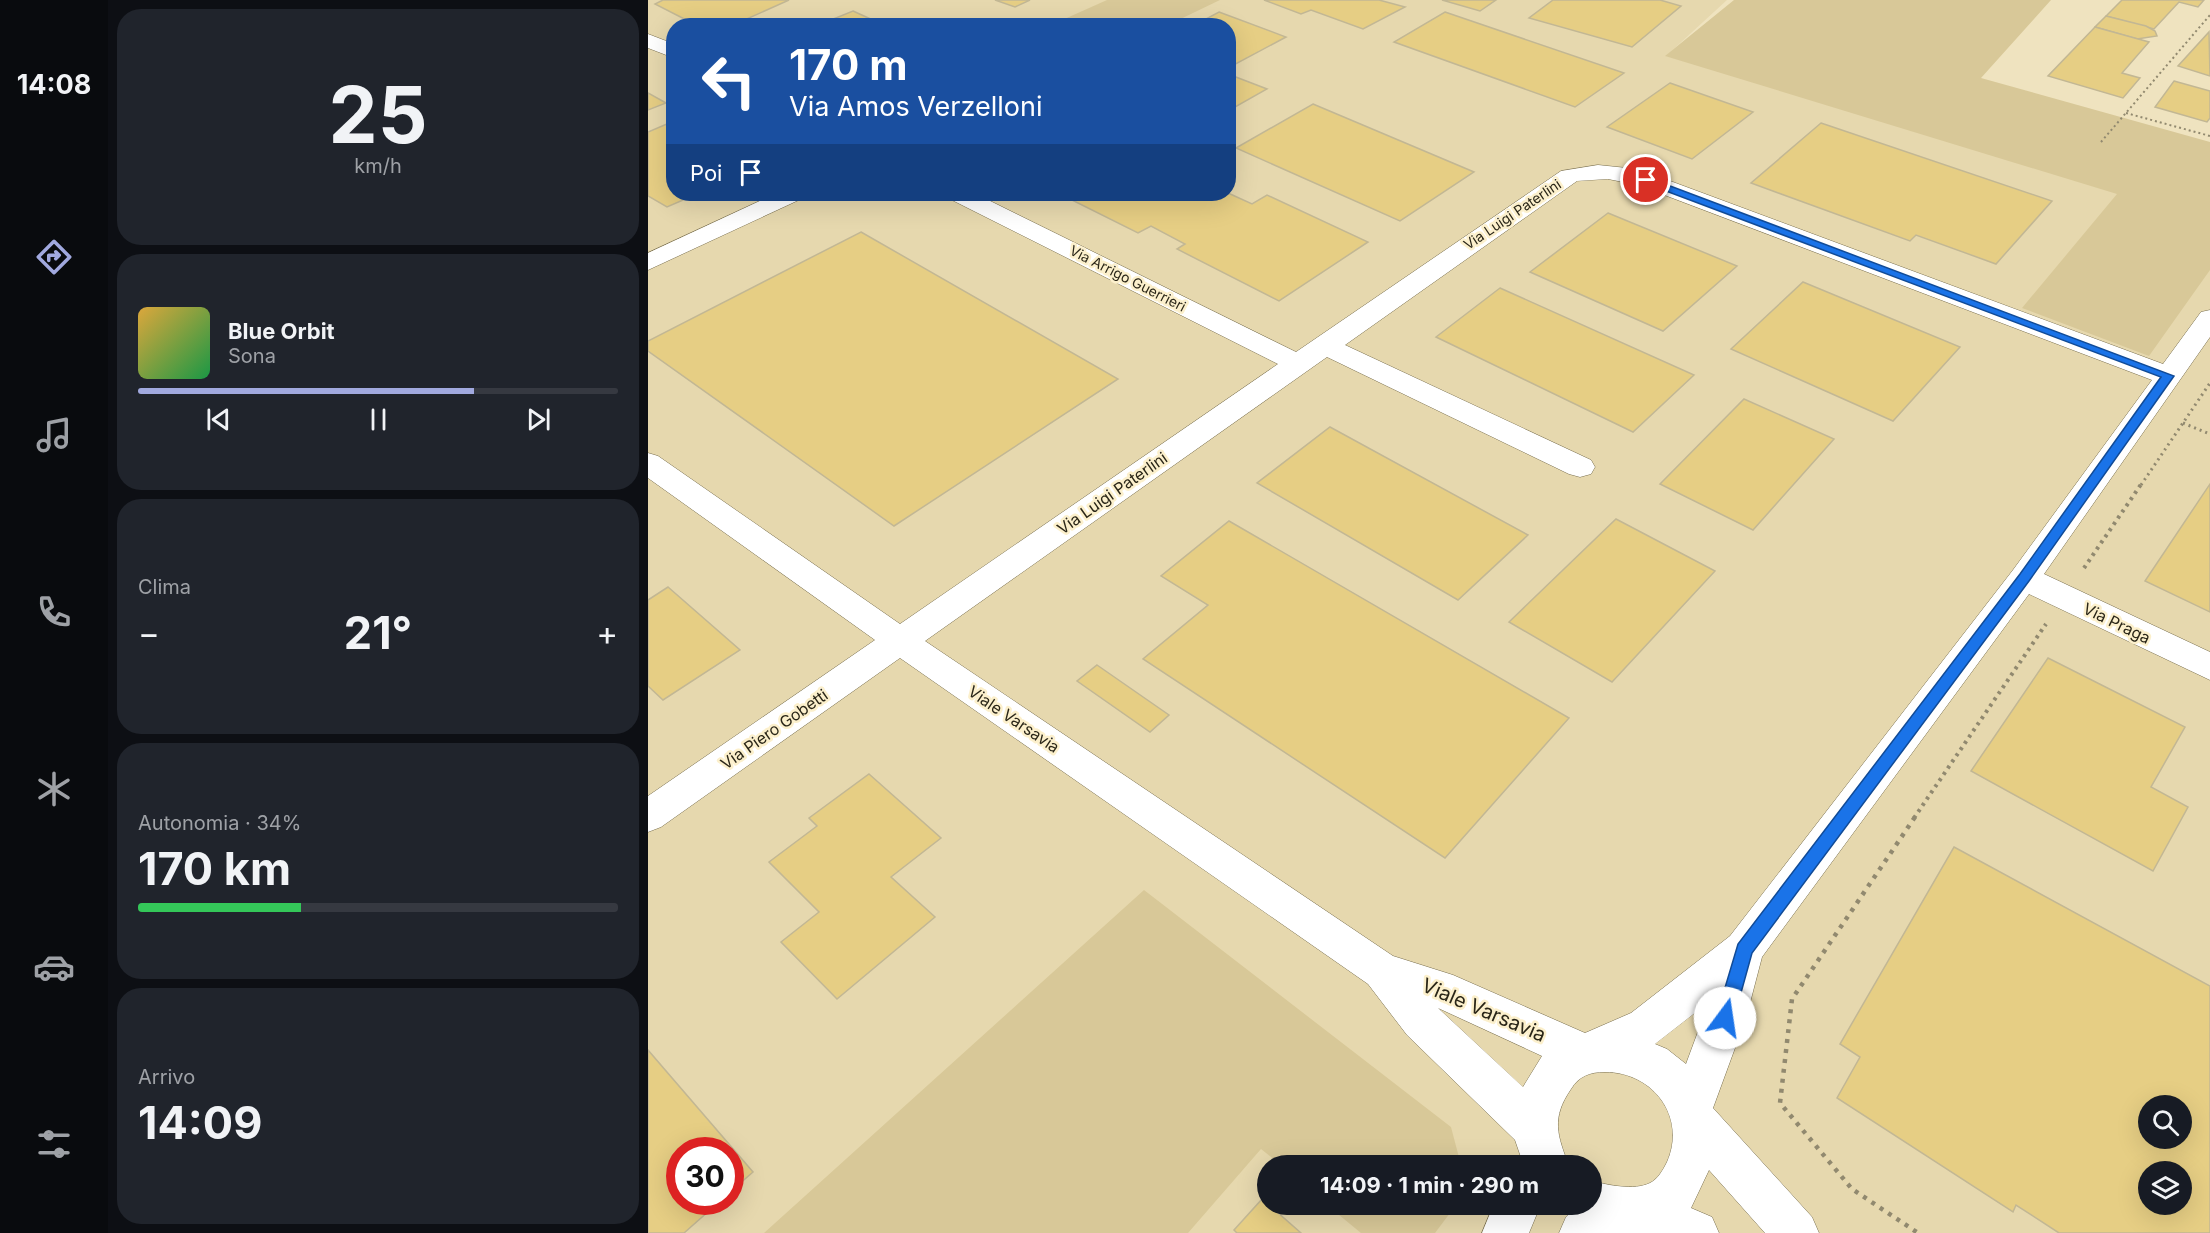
<!DOCTYPE html>
<html lang="it">
<head>
<meta charset="utf-8">
<style>
	:root { --surface:#171b24; --page:#20242c; --text:#f1f3f6; --muted:#9ea1a6; --line:#363941; --accent:#a1a9df }
	body { margin:0; font-family:Inter,sans-serif; background:var(--page); color:var(--text); height:100vh; display:flex; flex-direction:column; font-size:22px; white-space:nowrap }
	* { box-sizing:border-box; margin:0 }
	p { font-size:20px; color:var(--muted) }
	.icon { flex:none; width:33px; height:33px; fill:none; stroke:currentColor; stroke-width:2; stroke-linecap:round; stroke-linejoin:round }
	.map { position:relative; flex:1; overflow:hidden }
	.side { display:flex; flex-direction:column; gap:9px; padding:9px; background:#0d0f14; width:540px }
	.side>* { flex:none }
	.top-card { position:absolute; left:18px; top:18px; width:570px; height:183px; border-radius:24px; box-shadow:0 6px 24px #0002; background:#1a4fa0; color:#fff; overflow:hidden }
	.tools { position:absolute; left:1490px; top:1095px; display:grid; gap:12px }
	.tools a { display:grid; place-items:center; width:54px; height:54px; border-radius:50%; background:var(--surface); box-shadow:0 6px 24px #0002; font-size:30px }
	.speed { position:absolute; left:18px; top:1137px; display:flex; gap:12px; font-size:30px; font-weight:700; text-align:center }
	.speed>* { display:grid; place-content:center; width:78px; height:78px; border-radius:50%; background:var(--surface); box-shadow:0 6px 24px #0002; line-height:1 }
	.speed .limit { border:9px solid #d22; background:#fff; color:#111 }
	.pin { position:absolute; display:grid; place-items:center; width:51px; height:51px; color:#fff; margin:-26px; border:3px solid #fff; border-radius:50%; box-shadow:0 2px 6px #0007 }
	.me { position:absolute; width:66px; margin:-33px; rotate:14deg; stroke-linejoin:round; filter:drop-shadow(0 0 4px #0008) }
	.turn { display:flex; align-items:center; gap:21px; height:126px; padding:0 24px; font-size:27px }
	.turn .icon { width:78px; height:78px; stroke-width:2.5 }
	.turn b { display:block; font-size:42px; line-height:51px }
	.then { display:flex; align-items:center; height:57px; padding:0 24px; background:#0003; gap:12px; font-size:22px }
	.big { font-size:45px; font-weight:700; line-height:1.1 }
	.side .card { flex:1; display:flex; flex-direction:column; justify-content:center; gap:9px; min-width:0; padding:0 21px; border-radius:24px; background:var(--page) }
	.side .dial { align-items:center; gap:0 }
	.dial b { font-size:78px; line-height:1 }
	.song { display:flex; align-items:center; gap:18px }
	.cover { width:72px; height:72px; border-radius:9px; background:linear-gradient(135deg,hsl(40 70% 55%),hsl(140 70% 35%)) }
	.played { height:6px; border-radius:3px; background:linear-gradient(90deg,var(--accent) 70%,var(--line) 70%) }
	.keys { display:flex; justify-content:space-around; direction:ltr }
	.heat { display:flex; justify-content:space-between; align-items:center; font-size:33px; direction:ltr }
	.charge { height:9px; border-radius:4px; background:linear-gradient(90deg,#34c759 34%,var(--line) 0) }
	.trip { position:absolute; left:609px; top:1155px; width:345px; height:60px; border-radius:30px; background:var(--surface); box-shadow:0 6px 24px #0002; font-weight:700; line-height:60px; text-align:center }
	main { display:flex; flex:1; min-height:0 }
	.tab-bar { display:flex; flex-direction:column; width:108px; justify-content:space-around; align-items:center; background:#090b0e; color:var(--muted) }
	.tab-bar .icon { width:42px; height:42px }
	.tab-bar .selected { color:var(--accent) }
	.tab-bar b { font-size:27px; color:var(--text) }
	.map>svg:first-child { display:block }
	.built { fill:#e6d8ae; fill-rule:evenodd }
	.green { fill:#d8c898 }
	.building { fill:#e6ce84; stroke:#c2b794; stroke-width:1.5; fill-rule:evenodd }
	.lines { fill:none; stroke-linecap:round; stroke-linejoin:round }
	.minor-casing { stroke:#786e4e; stroke-width:1 }
	.path-far3 { stroke:#91896f; stroke-width:2; stroke-dasharray:2 3; stroke-linecap:butt }
	.path-far2 { stroke:#91896f; stroke-width:3; stroke-dasharray:2 4; stroke-linecap:butt }
	.path-far1 { stroke:#91896f; stroke-width:4; stroke-dasharray:3 4.5; stroke-linecap:butt }
	.path { stroke:#91896f; stroke-width:4.5; stroke-dasharray:4 6; stroke-linecap:butt }
	.minor { fill:#fff; fill-rule:evenodd }
	.route { fill:#1a73e8; stroke:#114b97; stroke-width:1.5 }
	.labels { text-anchor:middle; dominant-baseline:central; stroke-width:5; stroke-linejoin:round; paint-order:stroke }
	.far-street-label { font-size:14px; fill:#2a2618; stroke:#fcf0cc }
	.street-label { font-size:16px; fill:#2a2618; stroke:#fcf0cc }
	.near-street-label { font-size:20px; fill:#2a2618; stroke:#fcf0cc }
</style>
</head>
<body>
<main>
<nav class="tab-bar">
<b>14:08</b>
<svg class="icon selected" aria-label="directions" viewBox="0 0 24 24"><path d="M12 3l9 9-9 9-9-9zM9 14v-3h6M13 9l2 2-2 2"/></svg>
<svg class="icon" aria-label="music" viewBox="0 0 24 24"><path d="M9 18V5l10-2v13"/><circle cx="6" cy="18" r="3"/><circle cx="16" cy="16" r="3"/></svg>
<svg class="icon" aria-label="phone" viewBox="0 0 24 24"><path d="M5 4h4l2 5-3 2q2 4 5 5l2-3 5 2v4C11 20 4 13 5 4z"/></svg>
<svg class="icon" aria-label="climate" viewBox="0 0 24 24"><path d="M12 3v18M4 7l16 10M4 17L20 7"/></svg>
<svg class="icon" aria-label="car" viewBox="0 0 24 24"><path d="M5 17H2v-5l4-1 3-4h7l3 4 3 1v5h-3M9 17h6M6 11h13"/><circle cx="7" cy="17" r="2"/><circle cx="17" cy="17" r="2"/></svg>
<svg class="icon" aria-label="filters" viewBox="0 0 24 24"><path d="M4 7h16M4 17h16"/><circle cx="9" cy="7" r="2"/><circle cx="15" cy="17" r="2"/></svg>
</nav>
<section class="side">
<div class="card dial"><b>25</b><p>km/h</p></div>
<div class="card">
<div class="song"><i class="cover"></i><div><b>Blue Orbit</b><p>Sona</p></div></div>
<div class="played"></div>
<div class="keys"><svg class="icon" aria-label="previous" viewBox="0 0 24 24"><path d="M18 5L8 12l10 7zM5 5v14"/></svg><svg class="icon" aria-label="pause" viewBox="0 0 24 24"><path d="M8 5v14M16 5v14"/></svg><svg class="icon" aria-label="next" viewBox="0 0 24 24"><path d="M6 5l10 7-10 7zM19 5v14"/></svg></div>
</div>
<div class="card"><p>Clima</p>
<div class="heat"><a>−</a><b class="big">21°</b><a>+</a></div>
</div>
<div class="card"><p>Autonomia · 34%</p><b class="big">170 km</b><div class="charge"></div></div>
<div class="card"><p>Arrivo</p><b class="big">14:09</b></div>
</section>
<div class="map">
<svg width="1562" height="1233" viewBox="0 0 1562 1233">
	<rect width="100%" height="100%" fill="#efe3bf"/>
	<!-- built -->
	<path class="built" d="M0,0H1079L1018,56L1476,186L1562,242V1233H0ZM26,26H580V194H26ZM1500,1106H1533V1138H1500ZM32,1150H82V1202H32ZM620,1166H944V1204H620ZM1500,1172H1533V1204H1500Z"/>
	<!-- green -->
	<g class="green">
		<path d="M459,0H572L520,25H403Z"/>
		<path d="M1086,0H1403L1333,78L1562,142V270L1501,356L1374,308L1469,194L1017,56Z"/>
		<path d="M496,890L803,1127L813,1165H633L613,1149L540,1233H116Z"/>
		<path d="M679,1205H808L787,1233H713Z"/>
	</g>
	<!-- building -->
	<g class="building">
		<path d="M15,0H141L83,26H50L7,4Z"/>
		<path d="M347,0H382L367,7Z"/>
		<path d="M616,0H731L757,7L715,29L663,10L653,14Z"/>
		<path d="M794,0H848L832,11Z"/>
		<path d="M905,0H1012L1033,6L984,47L881,18Z"/>
		<path d="M1474,0H1556L1550,7L1531,2L1506,29L1458,16Z"/>
		<path d="M205,11L238,26H168Z"/>
		<path d="M571,12L638,37L580,68V26H545Z"/>
		<path d="M797,12L976,73L927,107L746,42Z"/>
		<path d="M1458,16L1498,26L1507,31L1509,36L1489,39L1447,27Z"/>
		<path d="M1447,27L1501,42L1474,73L1492,78L1475,98L1400,76Z"/>
		<path d="M1561,32L1562,76L1530,66Z"/>
		<path d="M580,74L619,89L580,111Z"/>
		<path d="M1526,81L1562,91V118L1559,122L1507,107Z"/>
		<path d="M1022,83L1105,112L1044,159L959,127Z"/>
		<path d="M0,93L18,103L0,110Z"/>
		<path d="M665,104L826,172L752,221L588,148Z"/>
		<path d="M26,121V194H49L19,207L0,196V132Z"/>
		<path d="M1173,123L1404,201L1348,264L1268,235L1262,241L1103,183Z"/>
		<path d="M580,193L604,204L619,195L720,242L631,301L529,249L537,244L503,226L490,233L412,194Z"/>
		<path d="M960,213L1089,266L1015,331L882,272Z"/>
		<path d="M213,232L470,379L246,526L0,351V341Z"/>
		<path d="M1155,282L1312,347L1245,421L1083,349Z"/>
		<path d="M852,288L1046,375L985,432L788,337Z"/>
		<path d="M1096,399L1186,439L1105,530L1012,484Z"/>
		<path d="M682,427L880,535L810,600L609,483Z"/>
		<path d="M1562,484V612L1497,581Z"/>
		<path d="M968,519L1067,571L964,682L861,622Z"/>
		<path d="M581,521L921,718L797,858L495,659L560,605L513,576Z"/>
		<path d="M20,587L92,650L15,700L0,686V600Z"/>
		<path d="M1400,658L1537,727L1503,787L1540,807L1505,871L1323,771Z"/>
		<path d="M449,665L521,715L502,732L429,681Z"/>
		<path d="M221,774L293,838L243,877L287,917L189,999L133,942L171,912L121,862L169,826L161,818Z"/>
		<path d="M1306,847L1562,986V1233H1411L1368,1205L1365,1212L1189,1098L1212,1057L1192,1044ZM1500,1106H1533V1138H1500ZM1500,1172H1533V1204H1500Z"/>
		<path d="M0,1050L105,1172L82,1192V1150H32V1202H71L36,1233H0Z"/>
		<path d="M615,1198L620,1204L653,1233H589L586,1230Z"/>
	</g>
	<g class="lines">
		<!-- minor casing -->
		<g class="minor-casing">
			<g id="minor">
				<path d="M0,34L26,44V58L0,48Z"/>
				<path d="M950,165L979,168L1006,175L1515,364L1553,312L1562,310V337L1396,574L1562,652V680L1381,594L1114,957L1098,1018L1065,1108L1164,1217L1171,1233H1117L1061,1170L1043,1208L1064,1217L1071,1233H911L918,1217L923,1212L919,1204H944V1181C960,1185 986,1191 1002,1183C1010,1179 1015,1170 1019,1162C1039,1117 1005,1072 957,1072C942,1072 931,1076 923,1089C903,1118 909,1135 921,1166H876L867,1140L759,1035L720,984L252,658L13,827L0,832V796L227,640L0,478V453L10,456L252,624L630,364L302,199L298,194H328L648,352L913,171ZM960,179L990,185L1504,380L1365,570L1082,936L983,1013L937,1033L805,975L745,956L277,641L679,357L921,474L932,477L943,474L947,467L943,460L697,345L929,181ZM1061,1002L1038,1064L1019,1049L1007,1044ZM790,1008L894,1056L875,1087Z"/>
				<path d="M127,194H157L153,199L0,270V253Z"/>
				<path d="M846,1204H893L881,1233H834Z"/>
			</g>
		</g>
		<!-- path-far3 -->
		<g class="path-far3">
			<path d="M1478,113L1562,136"/>
			<path d="M1453,142L1562,15"/>
		</g>
		<!-- path-far2 -->
		<g class="path-far2">
			<path d="M1535,423L1562,434"/>
			<path d="M1493,485L1562,383"/>
		</g>
		<!-- path-far1 -->
		<g class="path-far1">
			<path d="M1436,568L1494,483"/>
			<path d="M1266,818L1398,624"/>
		</g>
		<!-- path -->
		<path class="path" d="M1267,817L1144,999L1132,1103L1204,1189L1270,1233"/>
		<!-- minor -->
		<use href="#minor" class="minor"/>
	</g>
	<!-- route -->
	<path class="route" d="M994,178H1001L1526,376L1381,581L1104,953L1086,1018L1083,1024L1077,1026L1071,1024L1068,1018L1090,944L1372,574L1513,377L994,182Z"/>
	<g class="labels">
		<!-- far-street labels -->
		<g class="far-street-label">
			<text transform="translate(864 214) rotate(-34)">Via Luigi Paterlini</text>
			<text transform="translate(480 278) rotate(27)">Via Arrigo Guerrieri</text>
		</g>
		<!-- street labels -->
		<g class="street-label">
			<text transform="translate(464 493) rotate(-35)">Via Luigi Paterlini</text>
			<text transform="translate(1469 623) rotate(26)">Via Praga</text>
			<text transform="translate(366 719) rotate(34)">Viale Varsavia</text>
			<text transform="translate(126 729) rotate(-35)">Via Piero Gobetti</text>
		</g>
		<!-- near-street labels -->
		<g class="near-street-label">
			<text transform="translate(836 1010) rotate(23)">Viale Varsavia</text>
		</g>
	</g>
</svg>
<div class="tools">
<a><svg class="icon" aria-label="search" viewBox="0 0 24 24"><circle cx="10" cy="10" r="6"/><path d="M15 15l6 6"/></svg></a>
<a><svg class="icon" aria-label="layers" viewBox="0 0 24 24"><path d="M12 4l9 5-9 5-9-5zM3 14l9 5 9-5"/></svg></a>
</div>
<div class="speed"><div class="limit">30</div></div>
<div class="pin" style="left:998px;top:180px;background:#d93025"><svg class="icon" aria-label="arrive" viewBox="0 0 24 24"><path d="M6 21V4h12l-3 4 3 4H6"/></svg></div>
<svg class="me" style="left:1077px;top:1018px" viewBox="-20 -20 40 40"><circle r="19" fill="#fff"/><path d="M0-13L10 11 0 6-10 11z" fill="#1a73e8"/></svg>
<div class="trip">14:09 · 1 min · 290 m</div>
<div class="top-card">
<div class="turn"><svg class="icon" aria-label="left" viewBox="0 0 24 24"><path d="M17 20v-9H6M10 6l-5 5 5 5"/></svg><div><b>170 m</b>Via Amos Verzelloni</div></div>
<div class="then">Poi<svg class="icon" aria-label="arrive" viewBox="0 0 24 24"><path d="M6 21V4h12l-3 4 3 4H6"/></svg></div>
</div>
</div>
</main>
</body>
</html>
